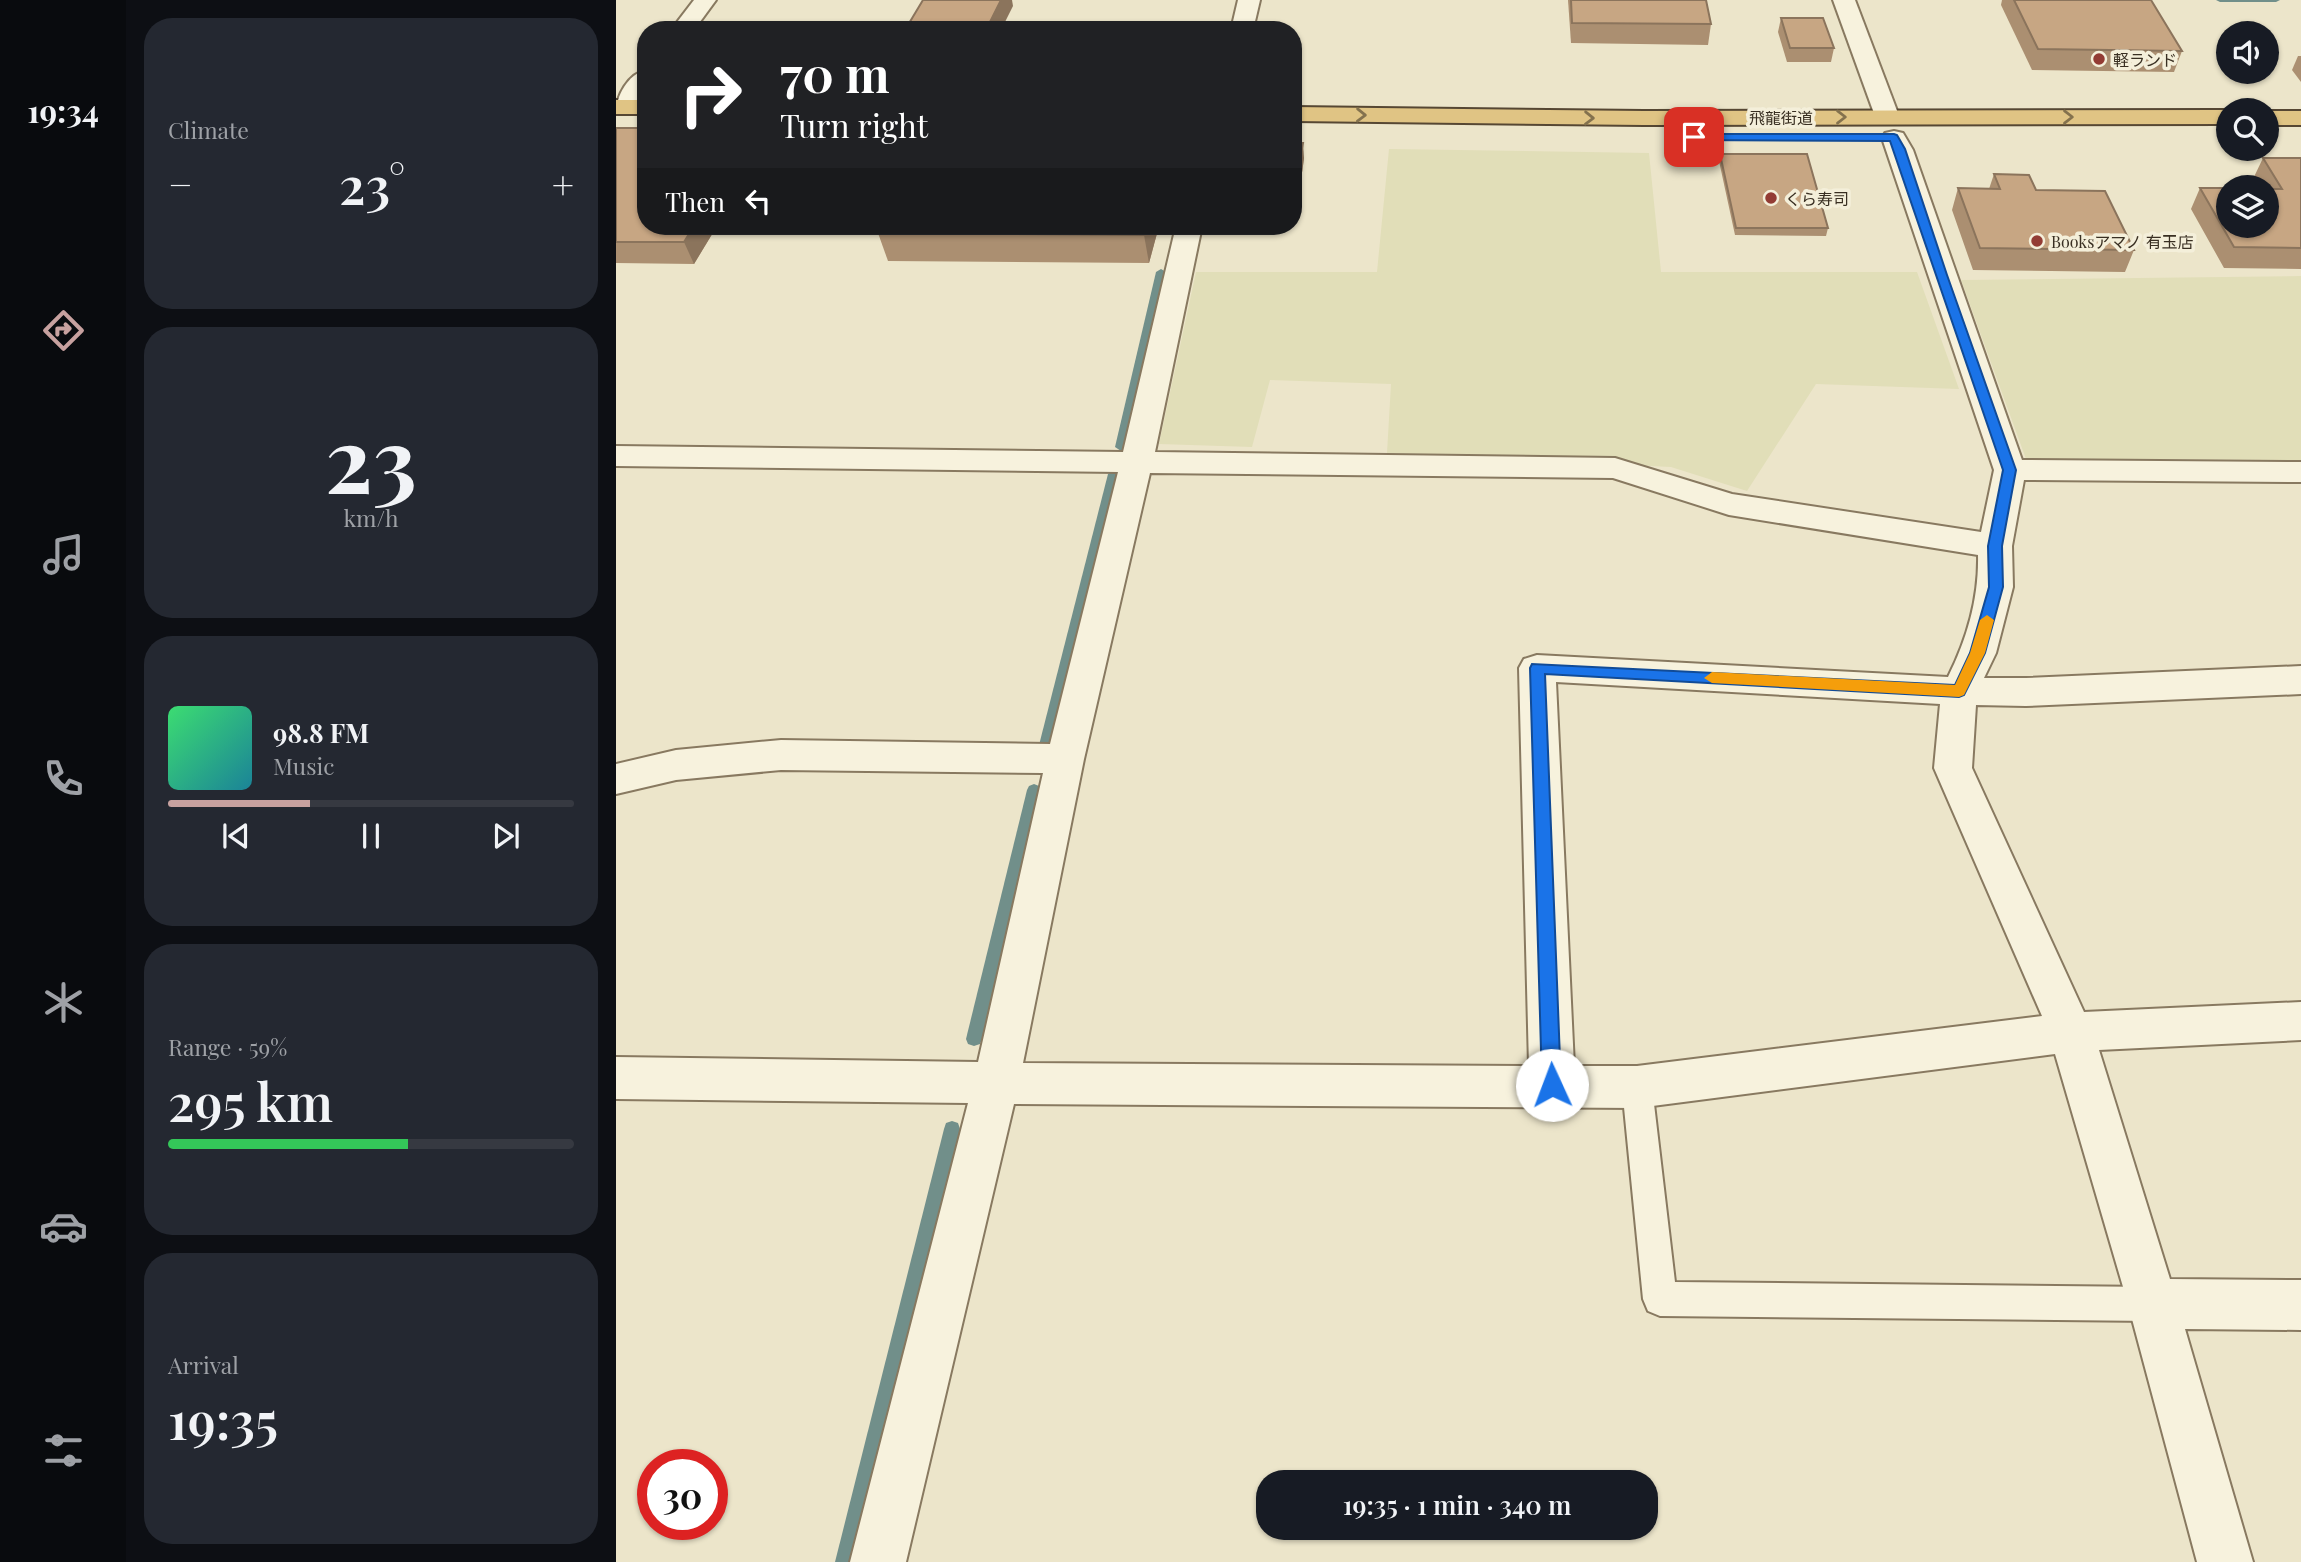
<!DOCTYPE html>
<html lang="en">
<head>
<meta charset="utf-8">
<style>
	:root { --surface:#171b24; --page:#242831; --text:#f1f3f6; --muted:#9ea1a6; --line:#363941; --accent:#c7a19f }
	body { margin:0; font-family:"Playfair Display","Noto Sans JP",serif; background:var(--page); color:var(--text); height:100vh; display:flex; flex-direction:column; font-size:26px; white-space:nowrap }
	* { box-sizing:border-box; margin:0 }
	p { font-size:23px; color:var(--muted) }
	.icon { flex:none; width:38px; height:38px; fill:none; stroke:currentColor; stroke-width:2; stroke-linecap:round; stroke-linejoin:round }
	.map { position:relative; flex:1; overflow:hidden }
	.sheet { display:flex; flex-direction:column; gap:18px; padding:18px; background:#0d0f14; width:490px }
	.sheet>* { flex:none }
	.guide { position:absolute; left:21px; top:21px; width:665px; height:214px; border-radius:28px; box-shadow:0 2px 5px #0004; background:#202124; color:#fff; overflow:hidden }
	.buttons { position:absolute; left:1600px; top:21px; display:grid; gap:14px }
	.buttons a { display:grid; place-items:center; width:63px; height:63px; border-radius:50%; background:var(--surface); box-shadow:0 2px 5px #0004; font-size:35px }
	.speed { position:absolute; left:21px; top:1449px; display:flex; gap:14px; font-size:35px; font-weight:700; text-align:center }
	.speed>* { display:grid; place-content:center; width:91px; height:91px; border-radius:50%; background:var(--surface); box-shadow:0 2px 5px #0004; line-height:1 }
	.speed .limit { border:10px solid #d22; background:#fff; color:#111 }
	.pin { position:absolute; display:grid; place-items:center; width:60px; height:60px; color:#fff; margin:-30px; border-radius:14px; box-shadow:0 4px 10px #0006 }
	.me { position:absolute; width:77px; margin:-38px; rotate:358deg; stroke-linejoin:round; filter:drop-shadow(0 0 5px #0008) }
	.turn { display:flex; align-items:center; gap:24px; height:147px; padding:0 28px; font-size:32px }
	.turn .icon { width:91px; height:91px; stroke-width:2.5 }
	.turn b { display:block; font-size:49px; line-height:60px }
	.then { display:flex; align-items:center; height:66px; padding:0 28px; background:#0003; gap:14px; font-size:26px }
	.big { font-size:52px; font-weight:600; line-height:1.1 }
	.sheet .widget { flex:1; display:flex; flex-direction:column; justify-content:center; gap:10px; min-width:0; padding:0 24px; border-radius:28px; background:var(--page) }
	.sheet .dial { align-items:center; gap:0 }
	.dial b { font-size:91px; line-height:1 }
	.song { display:flex; align-items:center; gap:21px }
	.cover { width:84px; height:84px; border-radius:10px; background:linear-gradient(135deg,hsl(140 70% 55%),hsl(190 70% 35%)) }
	.played { height:7px; border-radius:4px; background:linear-gradient(90deg,var(--accent) 35%,var(--line) 35%) }
	.keys { display:flex; justify-content:space-around; direction:ltr }
	.heat { display:flex; justify-content:space-between; align-items:center; font-size:38px; direction:ltr }
	.charge { height:10px; border-radius:5px; background:linear-gradient(90deg,#34c759 59%,var(--line) 0) }
	.trip { position:absolute; left:640px; top:1470px; width:402px; height:70px; border-radius:28px; background:var(--surface); box-shadow:0 2px 5px #0004; font-weight:600; line-height:70px; text-align:center }
	main { display:flex; flex:1; min-height:0 }
	.menu { display:flex; flex-direction:column; width:126px; justify-content:space-around; align-items:center; background:#090b0e; color:var(--muted) }
	.menu .icon { width:49px; height:49px }
	.menu .active { color:var(--accent) }
	.menu b { font-size:32px; color:var(--text) }
	.map>svg:first-child { display:block }
	.farmland { fill:#e1deb8 }
	.lines { fill:none; stroke-linecap:round; stroke-linejoin:round }
	.stream { fill:#718f8a; fill-rule:evenodd }
	.service-casing { stroke:#887960; stroke-width:4 }
	.minor-casing { stroke:#887960; stroke-width:4 }
	.trunk-casing { stroke:#564733; stroke-width:4 }
	.service { fill:#f7f2dd; fill-rule:evenodd }
	.minor { fill:#f7f2dd; fill-rule:evenodd }
	.trunk { fill:#e0c484; fill-rule:evenodd }
	.wall { fill:#ab8f71 }
	.shaded-wall { fill:#8b745c }
	.building { fill:#c7a683; stroke:#8b745c; stroke-width:2 }
	.oneway { stroke:#84724e }
	.route { fill:#1a73e8; stroke:#114b97; stroke-width:2 }
	.slow { fill:#f59e0b }
	.poi-dot { fill:#933c34; stroke:#f4efda; stroke-width:2.5 }
	.labels { text-anchor:middle; dominant-baseline:central; stroke-width:7; stroke-linejoin:round; paint-order:stroke }
	.far-poi-label { font-size:16px; fill:#392f22; stroke:#f4efda; text-anchor:start }
	.far-street-label { font-size:16px; fill:#392f22; stroke:#f4efda }
</style>
</head>
<body>
<main>
<nav class="menu">
<b>19:34</b>
<svg class="icon active" aria-label="directions" viewBox="0 0 24 24"><path d="M12 3l9 9-9 9-9-9zM9 14v-3h6M13 9l2 2-2 2"/></svg>
<svg class="icon" aria-label="music" viewBox="0 0 24 24"><path d="M9 18V5l10-2v13"/><circle cx="6" cy="18" r="3"/><circle cx="16" cy="16" r="3"/></svg>
<svg class="icon" aria-label="phone" viewBox="0 0 24 24"><path d="M5 4h4l2 5-3 2q2 4 5 5l2-3 5 2v4C11 20 4 13 5 4z"/></svg>
<svg class="icon" aria-label="climate" viewBox="0 0 24 24"><path d="M12 3v18M4 7l16 10M4 17L20 7"/></svg>
<svg class="icon" aria-label="car" viewBox="0 0 24 24"><path d="M5 17H2v-5l4-1 3-4h7l3 4 3 1v5h-3M9 17h6M6 11h13"/><circle cx="7" cy="17" r="2"/><circle cx="17" cy="17" r="2"/></svg>
<svg class="icon" aria-label="filters" viewBox="0 0 24 24"><path d="M4 7h16M4 17h16"/><circle cx="9" cy="7" r="2"/><circle cx="15" cy="17" r="2"/></svg>
</nav>
<section class="sheet">
<div class="widget"><p>Climate</p>
<div class="heat"><a>−</a><b class="big">23°</b><a>+</a></div>
</div>
<div class="widget dial"><b>23</b><p>km/h</p></div>
<div class="widget">
<div class="song"><i class="cover"></i><div><b>98.8 FM</b><p>Music</p></div></div>
<div class="played"></div>
<div class="keys"><svg class="icon" aria-label="previous" viewBox="0 0 24 24"><path d="M18 5L8 12l10 7zM5 5v14"/></svg><svg class="icon" aria-label="pause" viewBox="0 0 24 24"><path d="M8 5v14M16 5v14"/></svg><svg class="icon" aria-label="next" viewBox="0 0 24 24"><path d="M6 5l10 7-10 7zM19 5v14"/></svg></div>
</div>
<div class="widget"><p>Range · 59%</p><b class="big">295 km</b><div class="charge"></div></div>
<div class="widget"><p>Arrival</p><b class="big">19:35</b></div>
</section>
<div class="map">
<svg width="1685" height="1562" viewBox="0 0 1685 1562">
	<rect width="100%" height="100%" fill="#ece5ca"/>
	<!-- farmland -->
	<g class="farmland">
		<path d="M773,149L1033,153L1045,272H1301L1343,389L1200,384L1131,491L1055,467L771,453L775,384L654,380L636,447L543,444L580,272H761Z"/>
		<path d="M1685,276V460L1410,459L1345,280Z"/>
	</g>
	<g class="lines">
		<!-- stream -->
		<g class="stream">
			<path d="M1600,0H1664L1660,2H1604Z"/>
			<path d="M545,269L550,272L511,447L505,451L499,447L540,272Z"/>
			<path d="M498,470L504,474L436,749L429,754L422,749L492,474Z"/>
			<path d="M418,784L423,786L425,790L366,1039L364,1044L358,1046L352,1044L350,1039L411,790L413,786Z"/>
			<path d="M336,1121L342,1123L344,1129L239,1562H219L328,1129L330,1123Z"/>
		</g>
		<!-- service casing -->
		<g class="service-casing">
			<path id="service" d="M1021,1073L1032,1077L1036,1087L1059,1282L1537,1287L1549,1292L1554,1304L1549,1316L1537,1321L1044,1316L1032,1311L1027,1299L1006,1087L1010,1077Z"/>
		</g>
		<!-- minor casing -->
		<g class="minor-casing">
			<g id="minor">
				<path d="M78,0H100L78,30H55Z"/>
				<path d="M622,0H644L637,30H615Z"/>
				<path d="M1217,0H1239L1283,116L1280,121L1271,123L1262,121L1259,116Z"/>
				<path d="M30,70V93L15,112L0,113C0,96 12,74 30,70Z"/>
				<path d="M1278,131L1287,133L1297,150L1406,460L1685,462V482L1408,480L1396,546L1397,587L1380,653L1368,678H1410L1685,666V694L1410,706L1360,705L1356,768L1468,1012L1685,1002V1040L1483,1050L1554,1279L1685,1280V1330L1569,1329L1637,1562H1581L1512,1304L1439,1054L1021,1108L398,1104L290,1562H234L352,1103L0,1099V1057L362,1062L427,773L165,770L60,780L0,794V764L60,750L165,740L434,744L502,472L0,466V446L507,452L560,226H586L539,452L999,458L1116,494L1365,532L1378,470L1266,138L1269,133ZM534,473L997,478L1113,515L1362,555C1363,598 1351,639 1332,677L921,655L908,659L903,668L913,1066L407,1063L468,759ZM940,682L1324,704L1318,768L1426,1016L1021,1066H958Z"/>
			</g>
		</g>
		<!-- trunk casing -->
		<g class="trunk-casing">
			<g id="trunk">
				<rect x="0" y="100" width="30" height="14"/>
				<path d="M677,107L1028,111L1612,110H1614H1612V124L1028,125L677,121Z"/>
				<rect x="1650" y="111" width="35" height="14"/>
			</g>
		</g>
		<!-- service -->
		<use href="#service" class="service"/>
		<!-- minor -->
		<use href="#minor" class="minor"/>
		<!-- trunk -->
		<use href="#trunk" class="trunk"/>
	</g>
	<!-- wall -->
	<g class="wall">
		<path d="M952,0H1090L1095,24L1092,45L955,43Z"/>
		<path d="M1386,0H1535L1566,51L1558,72L1416,70L1385,5Z"/>
		<path d="M1165,18L1218,48L1215,62H1171L1162,32Z"/>
		<path d="M1682,56H1685V82L1676,70Z"/>
		<path d="M0,128L101,226L78,264L0,263Z"/>
		<path d="M677,143L688,158L685,180H677Z"/>
		<path d="M1104,154L1212,228L1210,236L1119,235L1103,161Z"/>
		<path d="M1647,158H1685V269L1608,268L1575,209L1584,188L1650,226V187H1642L1637,179Z"/>
		<path d="M1378,174L1420,190L1518,250L1509,272L1357,270L1336,210L1342,188L1373,189Z"/>
		<path d="M266,226H543L533,263L272,261L262,233Z"/>
	</g>
	<!-- shaded-wall -->
	<g class="shaded-wall">
		<path d="M385,0H396L397,6L385,30H370Z"/>
		<path d="M687,143L688,158L685,180L683,165Z"/>
		<path d="M78,226H101L78,264L68,242Z"/>
		<path d="M530,226H543L533,263L528,235Z"/>
	</g>
	<!-- building -->
	<g class="building">
		<path d="M307,0H385L370,30H289Z"/>
		<path d="M955,0H1090L1095,24L956,23Z"/>
		<path d="M1398,0H1535L1566,51L1422,49Z"/>
		<path d="M1165,18H1207L1218,48H1174Z"/>
		<path d="M0,128H30V226H78L68,242H0Z"/>
		<path d="M677,143H687L683,165H677Z"/>
		<path d="M1104,154H1191L1212,228H1120Z"/>
		<path d="M1647,158H1685V248L1618,247L1584,188H1612V226H1650V189H1666Z"/>
		<path d="M1378,174L1413,175L1420,190L1489,191L1518,250L1364,248L1342,188L1384,189Z"/>
		<path d="M266,226H530L528,235L262,233Z"/>
	</g>
	<!-- one-way arrows -->
	<defs><path id="oneway-chevron" d="M-2-3.5L2.5 0L-2 3.5" fill="none" stroke-width="1.6" stroke-linecap="round" stroke-linejoin="round" transform="scale(1.75)"/></defs>
	<g class="oneway">
		<use href="#oneway-chevron" transform="translate(745 115) rotate(1)"/>
		<use href="#oneway-chevron" transform="translate(1225 117)"/>
		<use href="#oneway-chevron" transform="translate(1452 117)"/>
		<use href="#oneway-chevron" transform="translate(973 118) rotate(1)"/>
	</g>
	<!-- route -->
	<path class="route" d="M1078,134H1278L1281,135L1289,149L1331,275L1400,470L1386,546L1387,587L1369,653L1348,695L1343,697L929,674L945,1085L942,1091L936,1093L929,1091L926,1085L914,668L916,664L1339,685L1354,653L1373,587L1372,546L1387,470L1274,141L1074,140L1073,137Z"/>
	<!-- slow -->
	<path class="slow" d="M1371,615L1378,620L1369,653L1348,695L1343,697L1096,683L1088,678L1096,672L1339,685L1354,653L1364,620Z"/>
	<!-- markers -->
	<g class="poi-dot">
		<circle cx="1483" cy="59" r="7"/>
		<circle cx="1155" cy="198" r="7"/>
		<circle cx="1421" cy="241" r="7"/>
	</g>
	<g class="labels">
		<!-- far-poi labels -->
		<g class="far-poi-label">
			<text x="1497" y="59">軽ランド</text>
			<text x="1169" y="198">くら寿司</text>
			<text x="1435" y="241">Booksアマノ 有玉店</text>
		</g>
		<!-- far-street labels -->
		<g class="far-street-label">
			<text x="1165" y="117">飛龍街道</text>
		</g>
	</g>
</svg>
<div class="buttons">
<a><svg class="icon" aria-label="sound" viewBox="0 0 24 24"><path d="M4 9h4l5-4v14l-5-4H4zM17 9q2 3 0 6"/></svg></a>
<a><svg class="icon" aria-label="search" viewBox="0 0 24 24"><circle cx="10" cy="10" r="6"/><path d="M15 15l6 6"/></svg></a>
<a><svg class="icon" aria-label="layers" viewBox="0 0 24 24"><path d="M12 4l9 5-9 5-9-5zM3 14l9 5 9-5"/></svg></a>
</div>
<div class="speed"><div class="limit">30</div></div>
<div class="pin" style="left:1078px;top:137px;background:#d93025"><svg class="icon" aria-label="arrive" viewBox="0 0 24 24"><path d="M6 21V4h12l-3 4 3 4H6"/></svg></div>
<svg class="me" style="left:936px;top:1085px" viewBox="-20 -20 40 40"><circle r="19" fill="#fff"/><path d="M0-13L10 11 0 6-10 11z" fill="#1a73e8"/></svg>
<div class="trip">19:35 · 1 min · 340 m</div>
<div class="guide">
<div class="turn"><svg class="icon" aria-label="right" viewBox="0 0 24 24"><path d="M7 20v-9h11M14 6l5 5-5 5"/></svg><div><b>70 m</b>Turn right</div></div>
<div class="then">Then<svg class="icon" aria-label="left" viewBox="0 0 24 24"><path d="M17 20v-9H6M10 6l-5 5 5 5"/></svg></div>
</div>
</div>
</main>
</body>
</html>
